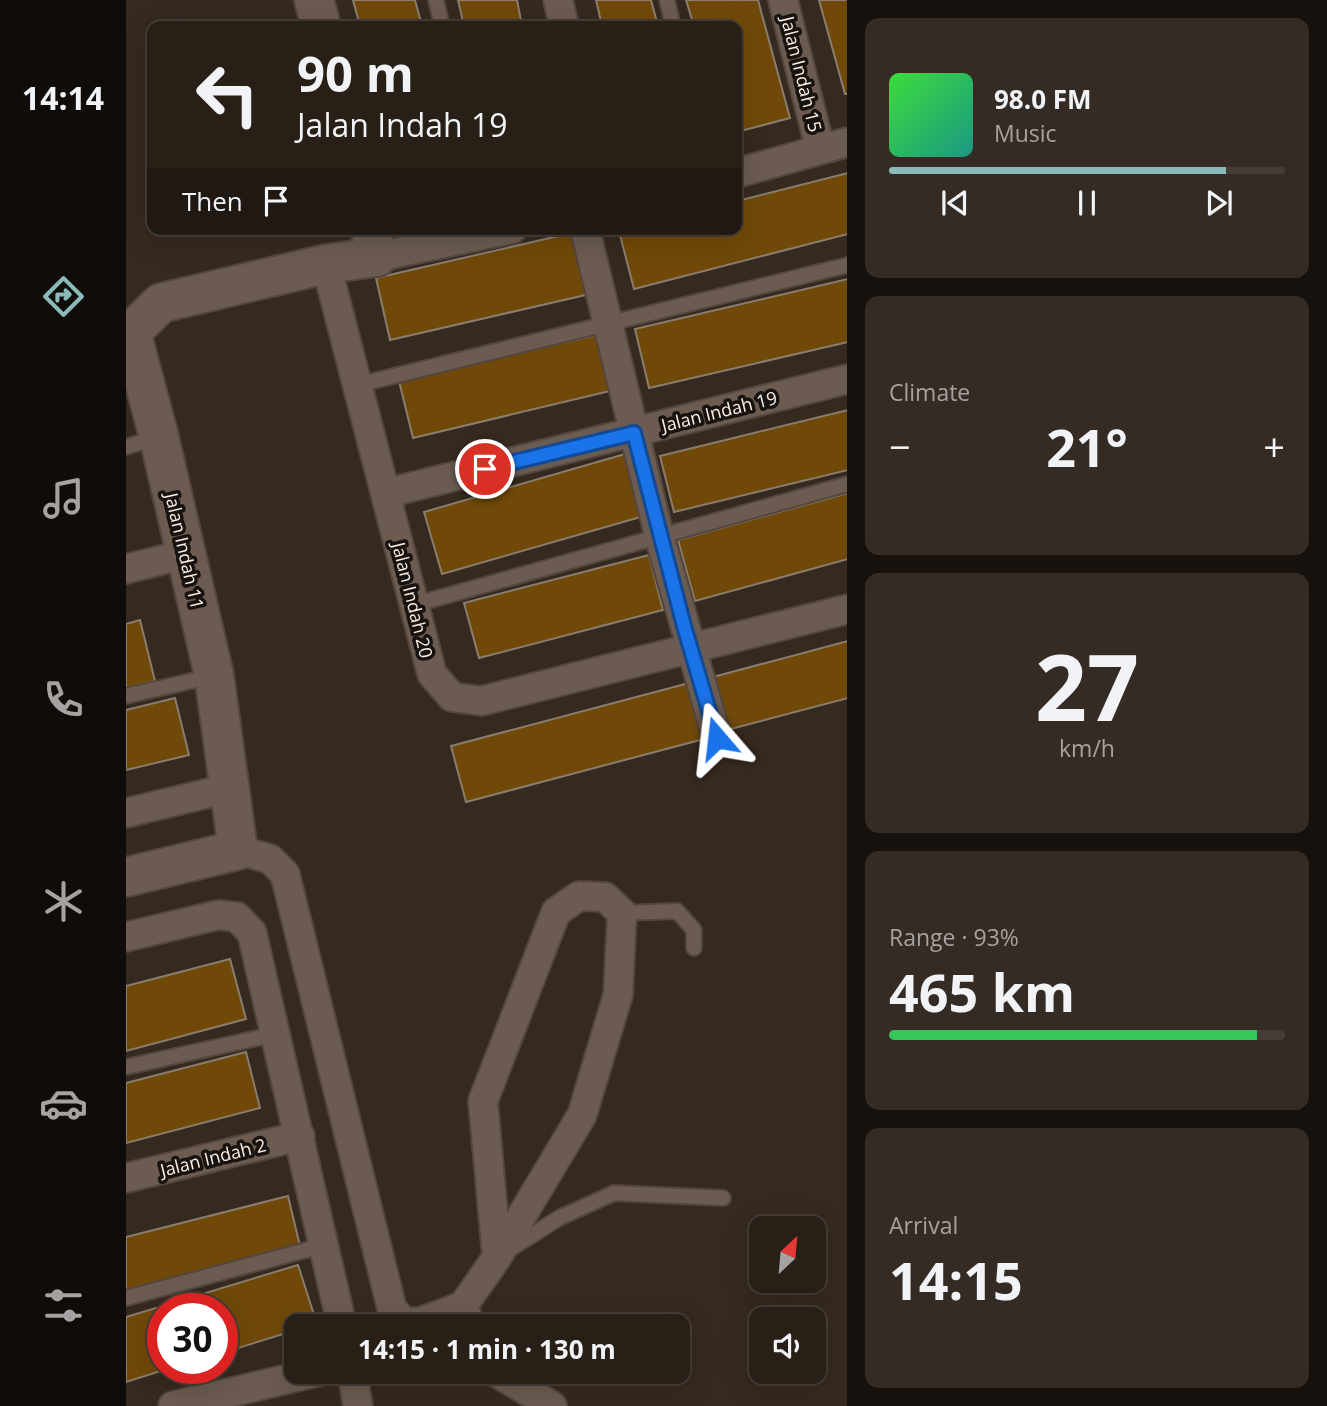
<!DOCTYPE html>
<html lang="en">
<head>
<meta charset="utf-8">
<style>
	:root { --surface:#281f17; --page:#342c24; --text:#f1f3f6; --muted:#a5a2a1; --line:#443d36; --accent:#8bbbb9 }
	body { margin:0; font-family:"Open Sans",sans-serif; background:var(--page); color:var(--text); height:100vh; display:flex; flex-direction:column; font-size:26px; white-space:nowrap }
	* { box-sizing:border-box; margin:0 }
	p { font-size:23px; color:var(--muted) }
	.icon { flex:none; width:38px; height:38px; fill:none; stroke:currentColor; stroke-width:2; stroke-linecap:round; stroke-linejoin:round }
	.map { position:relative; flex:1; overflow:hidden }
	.sheet { display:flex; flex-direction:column; gap:18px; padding:18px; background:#16110d; width:480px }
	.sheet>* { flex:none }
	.banner { position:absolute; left:21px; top:21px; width:595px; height:214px; border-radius:14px; box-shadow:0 7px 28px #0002,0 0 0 2px var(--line); background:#281f17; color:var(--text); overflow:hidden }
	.needle { width:46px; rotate:26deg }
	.fabs { position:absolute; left:623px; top:1216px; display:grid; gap:14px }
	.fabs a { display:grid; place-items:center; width:77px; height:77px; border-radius:14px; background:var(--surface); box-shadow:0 7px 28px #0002,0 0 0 2px var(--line); font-size:35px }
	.speed { position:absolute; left:21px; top:1293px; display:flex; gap:14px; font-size:35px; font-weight:700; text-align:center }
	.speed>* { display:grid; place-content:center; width:91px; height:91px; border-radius:50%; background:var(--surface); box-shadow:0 7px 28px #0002,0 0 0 2px var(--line); line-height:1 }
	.speed .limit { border:10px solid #d22; background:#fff; color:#111 }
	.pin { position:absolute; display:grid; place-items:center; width:60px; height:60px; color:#fff; margin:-30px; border:4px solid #fff; border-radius:50%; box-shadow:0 2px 7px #0007 }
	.me { position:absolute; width:77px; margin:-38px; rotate:343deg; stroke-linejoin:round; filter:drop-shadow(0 0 5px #0008) }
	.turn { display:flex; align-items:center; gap:24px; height:147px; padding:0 35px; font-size:32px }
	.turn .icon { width:91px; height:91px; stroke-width:2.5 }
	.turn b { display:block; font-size:49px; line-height:60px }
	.then { display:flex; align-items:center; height:66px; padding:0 35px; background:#0003; gap:14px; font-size:26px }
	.big { font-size:52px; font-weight:700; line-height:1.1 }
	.sheet .card { flex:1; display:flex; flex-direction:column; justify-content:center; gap:10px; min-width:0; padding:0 24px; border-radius:14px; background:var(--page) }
	.sheet .dial { align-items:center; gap:0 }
	.dial b { font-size:91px; line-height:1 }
	.song { display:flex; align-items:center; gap:21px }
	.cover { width:84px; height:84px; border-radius:10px; background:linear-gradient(135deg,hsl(120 70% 55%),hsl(170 70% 35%)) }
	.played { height:7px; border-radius:4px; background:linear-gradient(90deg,var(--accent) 85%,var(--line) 85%) }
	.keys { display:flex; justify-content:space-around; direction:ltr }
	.heat { display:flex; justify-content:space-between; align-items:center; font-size:38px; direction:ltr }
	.charge { height:10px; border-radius:5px; background:linear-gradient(90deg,#34c759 93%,var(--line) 0) }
	.trip { position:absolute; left:158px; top:1314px; width:406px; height:70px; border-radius:14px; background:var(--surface); box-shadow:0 7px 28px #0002,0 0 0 2px var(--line); font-weight:700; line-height:70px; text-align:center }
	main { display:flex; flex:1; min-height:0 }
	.dock { display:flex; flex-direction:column; width:126px; justify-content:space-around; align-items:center; background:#100c09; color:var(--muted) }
	.dock .icon { width:49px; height:49px }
	.dock .current { color:var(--accent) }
	.dock b { font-size:32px; color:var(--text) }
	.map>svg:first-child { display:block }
	.building { fill:#704908; stroke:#897d6e; stroke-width:2 }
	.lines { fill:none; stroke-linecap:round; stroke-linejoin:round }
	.lane-casing { stroke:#52463e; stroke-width:18 }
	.street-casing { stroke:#52463e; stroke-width:32 }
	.secondary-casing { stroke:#52463e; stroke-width:42 }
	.lane { stroke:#6b5b50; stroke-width:14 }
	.street { stroke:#6b5b50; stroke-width:28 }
	.secondary { stroke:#6b5b50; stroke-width:38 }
	.route-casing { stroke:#114b97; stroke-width:18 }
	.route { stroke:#1a73e8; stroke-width:12 }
	.labels { text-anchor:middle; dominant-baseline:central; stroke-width:7; stroke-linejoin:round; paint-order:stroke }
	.street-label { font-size:18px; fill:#f8efe8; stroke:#19130f }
</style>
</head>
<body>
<main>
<nav class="dock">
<b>14:14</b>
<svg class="icon current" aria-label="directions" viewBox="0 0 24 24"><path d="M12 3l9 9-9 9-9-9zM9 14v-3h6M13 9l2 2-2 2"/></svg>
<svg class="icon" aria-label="music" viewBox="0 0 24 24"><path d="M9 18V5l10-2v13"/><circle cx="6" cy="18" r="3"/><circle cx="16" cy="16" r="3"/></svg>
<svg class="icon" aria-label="phone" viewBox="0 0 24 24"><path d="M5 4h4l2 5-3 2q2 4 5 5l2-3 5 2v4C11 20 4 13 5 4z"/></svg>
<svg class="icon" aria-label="climate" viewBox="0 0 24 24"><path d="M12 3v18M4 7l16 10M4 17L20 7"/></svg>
<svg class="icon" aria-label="car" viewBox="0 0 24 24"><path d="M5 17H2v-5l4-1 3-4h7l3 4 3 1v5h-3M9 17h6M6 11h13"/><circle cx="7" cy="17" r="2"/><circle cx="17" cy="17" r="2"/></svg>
<svg class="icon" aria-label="filters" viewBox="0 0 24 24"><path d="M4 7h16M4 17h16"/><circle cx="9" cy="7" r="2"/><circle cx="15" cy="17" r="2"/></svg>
</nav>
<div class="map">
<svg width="722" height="1406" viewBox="0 0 722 1406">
	<rect width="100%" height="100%" fill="#36291f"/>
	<!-- building -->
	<g class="building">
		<path d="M227,0H289L296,26H234Z"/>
		<path d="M332,0H391L396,26H338Z"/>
		<path d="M470,0H525L532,26H476Z"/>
		<path d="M560,0H632L664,118L611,132V26H568Z"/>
		<path d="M693,0H722V94H719Z"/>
		<path d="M722,173V234L508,289L493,231L501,229H611V201Z"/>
		<path d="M450,232L464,294L264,340L250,278Z"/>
		<path d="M722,279V342L523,388L509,329Z"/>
		<path d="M470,335L484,391L287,438L273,381Z"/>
		<path d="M722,410V470L548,512L534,456Z"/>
		<path d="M499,454L518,516L316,574L298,512Z"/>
		<path d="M722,493V559L569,601L552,540Z"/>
		<path d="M523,555L537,610L353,658L338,603Z"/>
		<path d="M14,620L29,681L0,688V624Z"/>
		<path d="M722,641V698L601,730L587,677Z"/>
		<path d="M563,683L578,739L340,802L325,746Z"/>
		<path d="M49,698L63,755L0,770V710Z"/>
		<path d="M104,959L120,1019L0,1051V986Z"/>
		<path d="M120,1052L134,1108L0,1143V1083Z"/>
		<path d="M162,1196L174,1246L0,1290V1237Z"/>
		<path d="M172,1265L191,1324L170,1326V1330L96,1353V1309H37V1368H44L0,1382V1317Z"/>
	</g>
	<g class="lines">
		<!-- lane casing -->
		<g class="lane-casing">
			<g id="lane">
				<path d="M310,0L316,26"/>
				<path d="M541,0L547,26"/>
				<path d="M231,385L722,265"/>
				<path d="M0,447L32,437"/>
				<path d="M287,605L722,484"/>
				<path d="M0,696L87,676"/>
				<path d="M496,913L551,911L568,930V948"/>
				<path d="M0,1067L150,1034"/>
				<path d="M381,1251L433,1218L488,1193L597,1198"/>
				<path d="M0,1298L199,1245"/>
			</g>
		</g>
		<!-- street casing -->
		<g class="street-casing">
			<g id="street">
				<path d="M432,0L438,26"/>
				<path d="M657,0L694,148"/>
				<path d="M611,173L722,142"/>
				<path d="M459,229L533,535L591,738"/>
				<path d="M251,257L386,229"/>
				<path d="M200,264L306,674L326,697L355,701L722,609"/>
				<path d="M261,493L722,379"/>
				<path d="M0,569L60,554"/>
				<path d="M0,813L104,788"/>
				<path d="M112,850L144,859L159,874L266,1309L278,1322H294L337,1306"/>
				<path d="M0,937L92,915L111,917L126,933L216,1326"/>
				<path d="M0,1178L174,1136"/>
				<path d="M345,1326L337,1306L371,1257L456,1115L492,995L496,913L479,897L453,896L430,912L357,1101L371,1257"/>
				<path d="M226,1372L232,1406"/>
				<path d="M370,1372L426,1406"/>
				<path d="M47,1406L191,1372"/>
			</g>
		</g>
		<!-- secondary casing -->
		<g class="secondary-casing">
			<g id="secondary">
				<path d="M188,0L195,26"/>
				<path d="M0,877L112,850L88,675L33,437L5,332L35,303L200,264L251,257L244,229"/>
			</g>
		</g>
		<!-- lane -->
		<use href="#lane" class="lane"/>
		<!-- street -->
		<use href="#street" class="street"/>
		<!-- secondary -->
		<use href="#secondary" class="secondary"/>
	</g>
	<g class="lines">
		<!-- route casing -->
		<g class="route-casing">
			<path id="route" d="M359,469L508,433L558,626L591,738"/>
		</g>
		<!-- route -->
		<use href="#route" class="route"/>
	</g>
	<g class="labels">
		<!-- street labels -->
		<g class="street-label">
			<text transform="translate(676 74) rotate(76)">Jalan Indah 15</text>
			<text transform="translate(593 411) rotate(-14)">Jalan Indah 19</text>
			<text transform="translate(59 551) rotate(77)">Jalan Indah 11</text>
			<text transform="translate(287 600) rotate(76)">Jalan Indah 20</text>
			<text transform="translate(87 1157) rotate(-14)">Jalan Indah 2</text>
		</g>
	</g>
</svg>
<div class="fabs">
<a><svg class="needle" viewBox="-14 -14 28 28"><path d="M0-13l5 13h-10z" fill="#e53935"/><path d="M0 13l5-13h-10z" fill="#a5a2a1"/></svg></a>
<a><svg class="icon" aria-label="sound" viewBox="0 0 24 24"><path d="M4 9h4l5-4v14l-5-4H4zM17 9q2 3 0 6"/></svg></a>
</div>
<div class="speed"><div class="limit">30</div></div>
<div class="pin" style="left:359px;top:469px;background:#d93025"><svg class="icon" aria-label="arrive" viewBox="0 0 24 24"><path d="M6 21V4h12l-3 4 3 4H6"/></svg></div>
<svg class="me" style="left:591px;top:738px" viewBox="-20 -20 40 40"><path d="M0-17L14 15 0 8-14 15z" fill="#1a73e8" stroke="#fff" stroke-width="4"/></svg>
<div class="trip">14:15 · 1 min · 130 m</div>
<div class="banner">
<div class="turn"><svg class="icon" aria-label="left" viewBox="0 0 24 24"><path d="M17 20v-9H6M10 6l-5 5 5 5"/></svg><div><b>90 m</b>Jalan Indah 19</div></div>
<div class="then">Then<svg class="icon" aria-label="arrive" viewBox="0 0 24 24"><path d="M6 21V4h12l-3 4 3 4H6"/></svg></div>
</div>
</div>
<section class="sheet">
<div class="card">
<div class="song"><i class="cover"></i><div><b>98.0 FM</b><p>Music</p></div></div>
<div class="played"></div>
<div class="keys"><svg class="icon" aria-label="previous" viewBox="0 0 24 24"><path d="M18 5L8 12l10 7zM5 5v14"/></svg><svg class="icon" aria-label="pause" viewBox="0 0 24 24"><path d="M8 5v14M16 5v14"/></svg><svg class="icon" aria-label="next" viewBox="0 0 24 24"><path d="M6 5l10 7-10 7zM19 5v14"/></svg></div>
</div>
<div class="card"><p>Climate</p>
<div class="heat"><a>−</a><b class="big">21°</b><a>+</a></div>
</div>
<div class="card dial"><b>27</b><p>km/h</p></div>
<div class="card"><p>Range · 93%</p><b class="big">465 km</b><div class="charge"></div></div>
<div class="card"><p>Arrival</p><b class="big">14:15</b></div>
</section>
</main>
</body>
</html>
